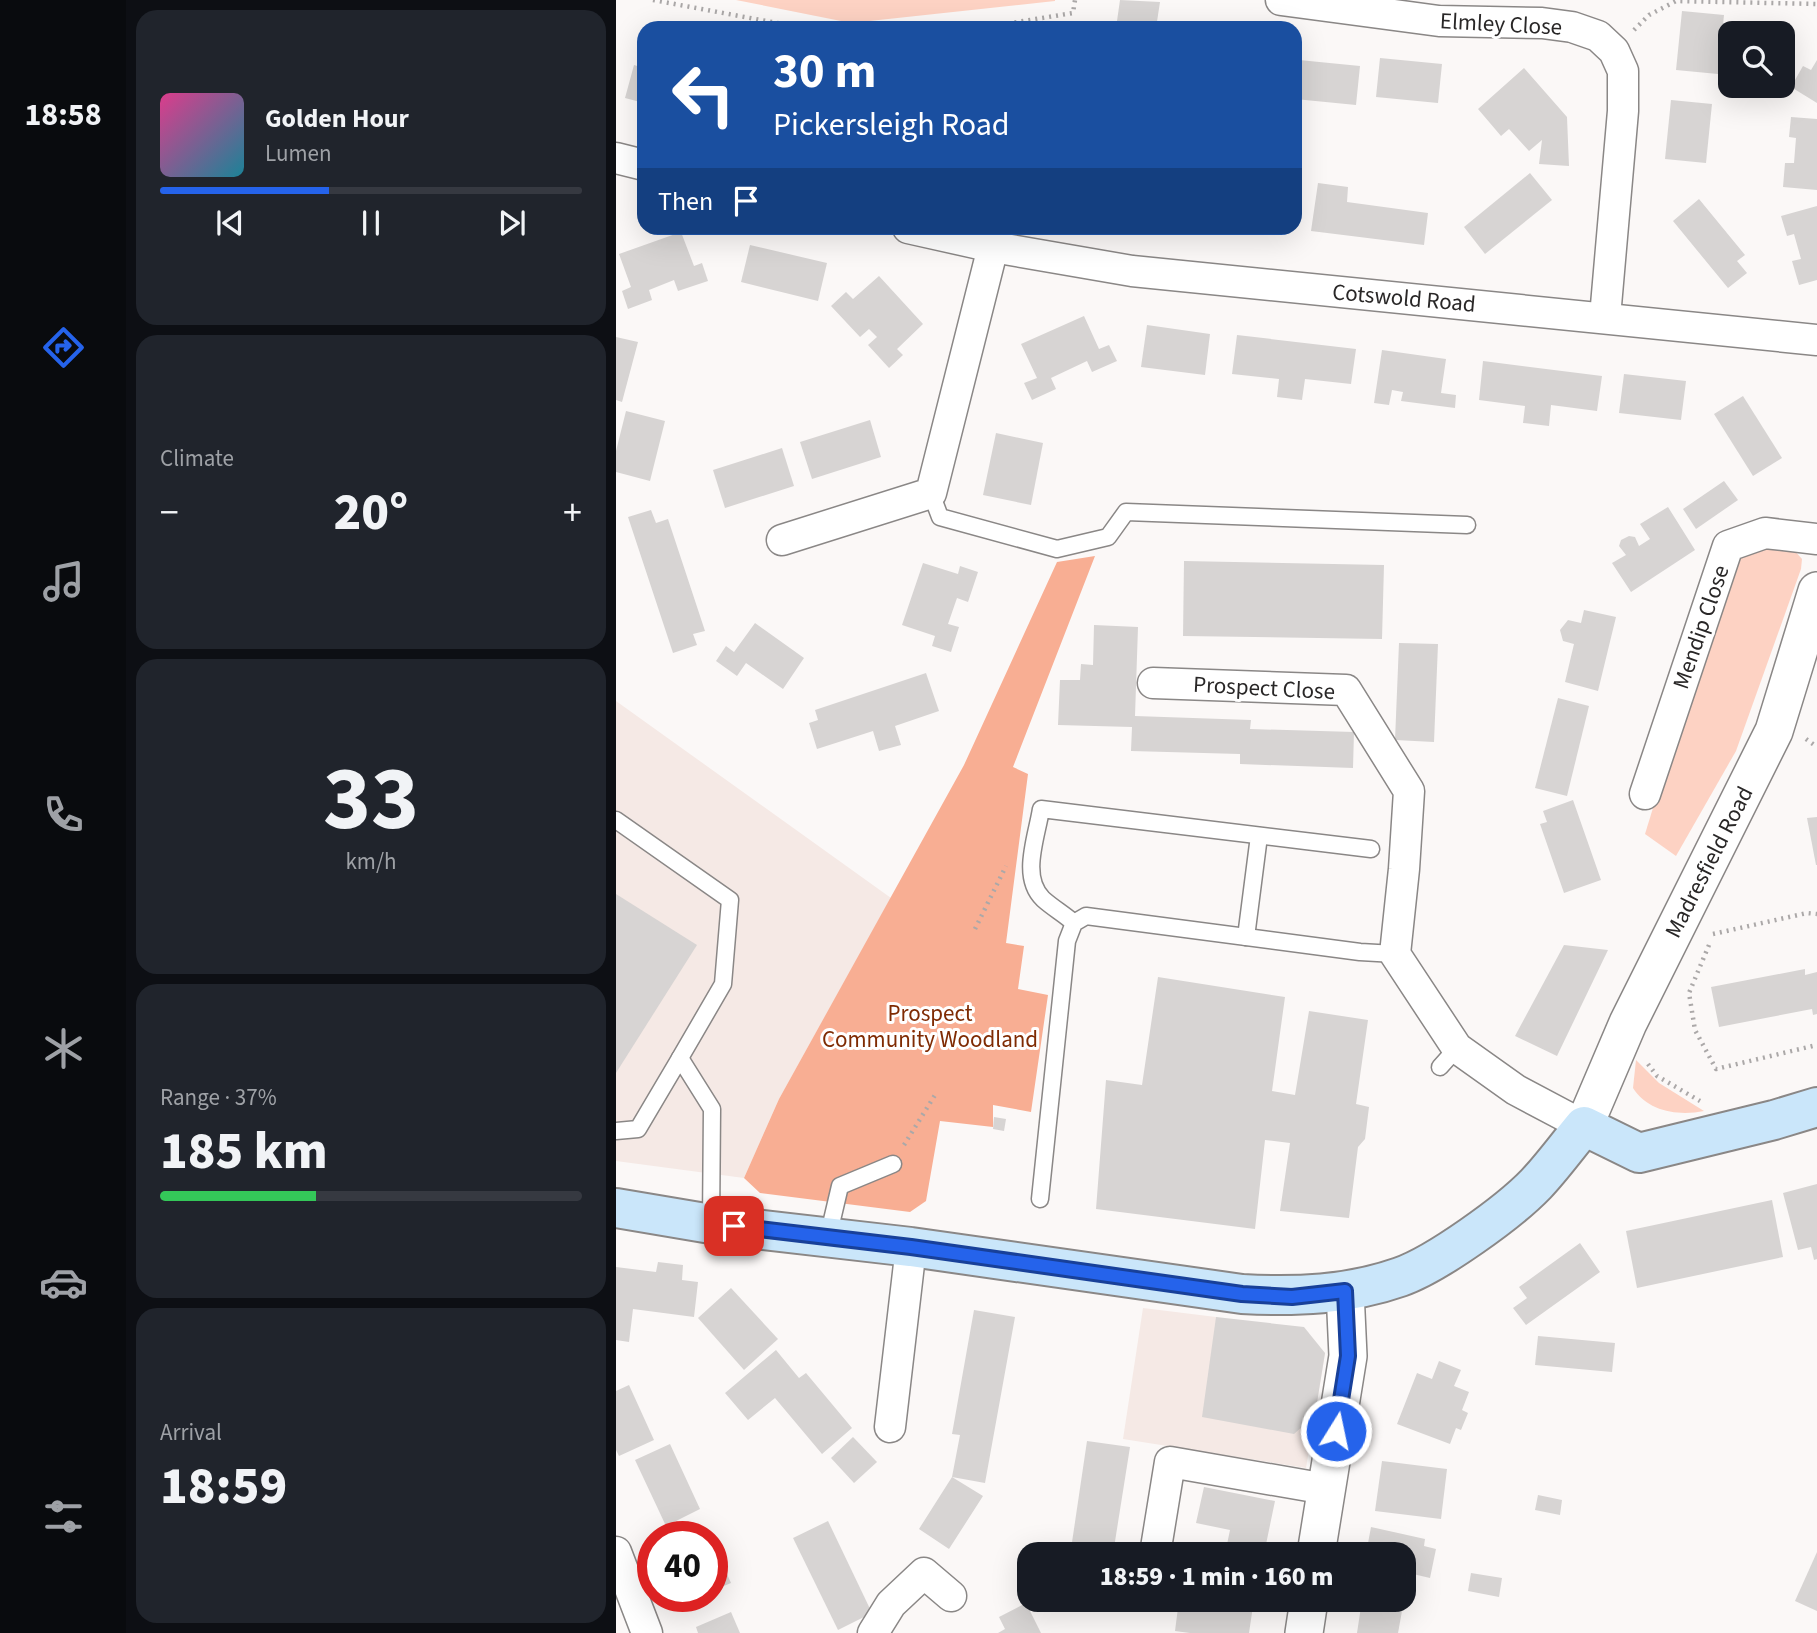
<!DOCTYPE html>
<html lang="en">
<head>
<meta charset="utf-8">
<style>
	:root { --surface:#171b24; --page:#20242c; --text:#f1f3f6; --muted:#9ea1a6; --line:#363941; --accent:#2563eb }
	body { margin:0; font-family:"Source Sans 3",sans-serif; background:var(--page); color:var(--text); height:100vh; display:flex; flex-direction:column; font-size:26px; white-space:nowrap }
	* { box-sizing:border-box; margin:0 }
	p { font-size:23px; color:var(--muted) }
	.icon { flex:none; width:38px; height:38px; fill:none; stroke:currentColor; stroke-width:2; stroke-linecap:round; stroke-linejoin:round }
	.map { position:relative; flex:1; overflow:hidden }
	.side { display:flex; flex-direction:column; gap:10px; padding:10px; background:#0d0f14; width:490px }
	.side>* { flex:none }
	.top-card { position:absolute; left:21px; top:21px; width:665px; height:214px; border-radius:21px; box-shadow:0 7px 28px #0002; background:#1a4fa0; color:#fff; overflow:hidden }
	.fabs { position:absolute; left:1102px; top:21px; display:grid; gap:14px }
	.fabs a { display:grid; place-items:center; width:77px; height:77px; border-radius:14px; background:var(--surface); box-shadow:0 7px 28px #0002; font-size:35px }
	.speed { position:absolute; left:21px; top:1521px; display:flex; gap:14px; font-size:35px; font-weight:700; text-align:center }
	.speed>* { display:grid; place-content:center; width:91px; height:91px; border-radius:50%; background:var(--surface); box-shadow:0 7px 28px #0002; line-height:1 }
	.speed .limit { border:10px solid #d22; background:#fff; color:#111 }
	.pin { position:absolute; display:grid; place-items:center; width:60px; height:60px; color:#fff; margin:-30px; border-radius:14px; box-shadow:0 4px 10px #0006 }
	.me { position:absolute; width:77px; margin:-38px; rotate:10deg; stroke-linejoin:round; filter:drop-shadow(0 0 5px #0008) }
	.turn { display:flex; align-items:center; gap:24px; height:147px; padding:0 21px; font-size:32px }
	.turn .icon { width:91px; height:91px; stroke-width:2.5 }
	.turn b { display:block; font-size:49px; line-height:60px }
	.then { display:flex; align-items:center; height:66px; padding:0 21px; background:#0003; gap:14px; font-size:26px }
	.big { font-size:52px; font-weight:800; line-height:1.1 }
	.side .card { flex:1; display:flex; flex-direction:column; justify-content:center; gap:10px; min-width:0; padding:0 24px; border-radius:21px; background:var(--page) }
	.side .dial { align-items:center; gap:0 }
	.dial b { font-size:91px; line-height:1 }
	.song { display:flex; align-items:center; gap:21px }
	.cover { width:84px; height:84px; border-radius:10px; background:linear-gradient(135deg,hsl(330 70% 55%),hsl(190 70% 35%)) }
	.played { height:7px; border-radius:4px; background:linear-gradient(90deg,var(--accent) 40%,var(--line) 40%) }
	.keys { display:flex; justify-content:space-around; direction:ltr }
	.heat { display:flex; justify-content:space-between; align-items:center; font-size:38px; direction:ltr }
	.charge { height:10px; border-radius:5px; background:linear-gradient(90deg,#34c759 37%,var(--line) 0) }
	.trip { position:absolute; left:401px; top:1542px; width:399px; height:70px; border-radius:21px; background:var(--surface); box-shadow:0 7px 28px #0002; font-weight:800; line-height:70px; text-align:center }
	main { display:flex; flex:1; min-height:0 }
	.dock { display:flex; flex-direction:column; width:126px; justify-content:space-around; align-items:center; background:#090b0e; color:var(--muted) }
	.dock .icon { width:49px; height:49px }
	.dock .on { color:var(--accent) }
	.dock b { font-size:32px; color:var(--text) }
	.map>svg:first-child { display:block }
	.built { fill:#f5e9e5 }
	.green { fill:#fdd2c3 }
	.forest { fill:#f8ae93 }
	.building { fill:#d7d4d3 }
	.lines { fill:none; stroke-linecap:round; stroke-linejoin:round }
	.service-casing { stroke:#8a8786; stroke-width:19 }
	.minor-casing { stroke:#8a8786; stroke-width:33 }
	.tertiary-casing { stroke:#8a8786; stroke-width:40 }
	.secondary-casing { stroke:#8a8786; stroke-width:42 }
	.path { stroke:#aba8a8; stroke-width:4.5; stroke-dasharray:2 5; stroke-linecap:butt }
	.service { stroke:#fff; stroke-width:16 }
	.minor { stroke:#fff; stroke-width:30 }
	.tertiary { stroke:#fff; stroke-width:37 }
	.secondary { stroke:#cae6fa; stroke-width:38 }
	.route-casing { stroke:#184099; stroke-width:18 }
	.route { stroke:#2563eb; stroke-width:12 }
	.labels { text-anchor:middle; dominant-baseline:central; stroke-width:6; stroke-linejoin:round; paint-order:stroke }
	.street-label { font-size:23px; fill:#292727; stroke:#fff }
	.park-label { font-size:23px; fill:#7f2b03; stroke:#fff }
</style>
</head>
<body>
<main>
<nav class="dock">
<b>18:58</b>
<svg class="icon on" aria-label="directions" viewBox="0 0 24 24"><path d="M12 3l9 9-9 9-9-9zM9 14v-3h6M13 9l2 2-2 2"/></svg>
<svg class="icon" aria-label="music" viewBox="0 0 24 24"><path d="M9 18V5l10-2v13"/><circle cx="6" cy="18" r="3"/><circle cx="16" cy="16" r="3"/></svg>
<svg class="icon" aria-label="phone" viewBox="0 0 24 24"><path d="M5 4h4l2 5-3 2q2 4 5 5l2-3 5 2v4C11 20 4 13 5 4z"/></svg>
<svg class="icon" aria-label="climate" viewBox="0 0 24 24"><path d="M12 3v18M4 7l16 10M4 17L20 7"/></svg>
<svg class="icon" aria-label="car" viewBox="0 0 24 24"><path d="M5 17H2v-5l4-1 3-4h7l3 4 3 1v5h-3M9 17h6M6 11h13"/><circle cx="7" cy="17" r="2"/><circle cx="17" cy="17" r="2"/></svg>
<svg class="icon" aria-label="filters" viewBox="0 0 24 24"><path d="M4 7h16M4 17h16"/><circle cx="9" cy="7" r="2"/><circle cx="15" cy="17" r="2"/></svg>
</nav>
<section class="side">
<div class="card">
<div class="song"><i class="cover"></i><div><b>Golden Hour</b><p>Lumen</p></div></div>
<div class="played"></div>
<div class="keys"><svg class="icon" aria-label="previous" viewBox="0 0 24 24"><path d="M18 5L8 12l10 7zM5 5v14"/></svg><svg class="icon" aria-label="pause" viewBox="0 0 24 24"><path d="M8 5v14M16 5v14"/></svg><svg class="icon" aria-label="next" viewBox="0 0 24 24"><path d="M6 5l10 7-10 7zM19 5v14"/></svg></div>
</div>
<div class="card"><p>Climate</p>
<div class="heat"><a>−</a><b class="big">20°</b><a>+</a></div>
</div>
<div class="card dial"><b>33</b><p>km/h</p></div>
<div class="card"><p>Range · 37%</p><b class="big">185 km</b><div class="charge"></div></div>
<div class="card"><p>Arrival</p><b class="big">18:59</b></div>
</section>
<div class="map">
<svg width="1201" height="1633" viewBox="0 0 1201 1633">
	<rect width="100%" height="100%" fill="#fbf8f7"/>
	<!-- built -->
	<g class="built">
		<path d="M0,701L275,898L163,1099L128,1178L0,1161Z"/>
		<path d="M527,1308L600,1317L709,1353L690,1468L507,1439Z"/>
	</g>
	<!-- green -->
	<g class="green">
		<path d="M120,0H439V1L235,23Z"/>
		<path d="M1145,544L1178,550L1186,559L1185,569L1120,751L1060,856L1029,834L1088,642L1119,555Z"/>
		<path d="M1020,1060L1043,1083L1088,1111C1063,1116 1032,1112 1017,1088Z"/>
	</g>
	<!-- forest -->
	<path class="forest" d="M479,556L397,767L412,774L390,943L408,946L402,989L432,995L415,1112L377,1105V1127L324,1121L310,1201L294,1212L144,1193L128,1178L163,1099L348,765L441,562Z"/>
	<!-- building -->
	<g class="building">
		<path d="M504,0L544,2L540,28H500Z"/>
		<path d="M1066,11L1108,15L1102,74L1060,70Z"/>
		<path d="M764,58L826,64L822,103L760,97Z"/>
		<path d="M683,60L744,66L740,105L679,99Z"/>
		<path d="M1201,60V103L1175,87L1187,66L1195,70Z"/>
		<path d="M18,65L28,68V103L9,98Z"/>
		<path d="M908,68L951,117L953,166L923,164L926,140L913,151L893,129L885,136L862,109Z"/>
		<path d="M1055,100L1096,104L1090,163L1049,159Z"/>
		<path d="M1175,117L1201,119V190L1167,187L1169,163H1178L1180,138L1173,137Z"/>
		<path d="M914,173L936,200L869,254L848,227Z"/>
		<path d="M702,183L732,187L731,202L812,213L808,245L695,231Z"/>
		<path d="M1083,199L1129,255L1121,261L1131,273L1112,288L1057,221Z"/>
		<path d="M1201,206V280L1183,285L1176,261L1185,259L1178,234L1171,236L1165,216Z"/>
		<path d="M65,232L78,266L86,263L92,281L62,291L58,280L33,290L36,300L12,309L6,291L15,287L3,254Z"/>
		<path d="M134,245L211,263L202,301L125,282Z"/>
		<path d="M263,276L307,324L281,349L287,355L273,368L252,345L261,337L253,329L244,337L215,306L230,292L237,299Z"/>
		<path d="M468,316L483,349L493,345L501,361L476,372L471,361L435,378L440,389L416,400L408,383L421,378L405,344Z"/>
		<path d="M531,325L594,334L589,375L525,367Z"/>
		<path d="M621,335L740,349L735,384L689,379L686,400L661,397L663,379L616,374Z"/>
		<path d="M0,337L22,342L6,402L0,400Z"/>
		<path d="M766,350L830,359L825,393L840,395L839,408L785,401L787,392L776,390L773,405L758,403Z"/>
		<path d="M867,361L986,376L981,411L935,405L933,426L907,423L909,406L863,400Z"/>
		<path d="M1008,374L1070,381L1065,420L1003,413Z"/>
		<path d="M1127,396L1166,458L1137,476L1098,414Z"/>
		<path d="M10,411L49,421L34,481L0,472V451Z"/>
		<path d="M254,420L265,457L196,479L184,442Z"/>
		<path d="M380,433L427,443L415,505L367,495Z"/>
		<path d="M166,448L178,486L109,508L97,470Z"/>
		<path d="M1108,481L1122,500L1080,529L1067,509Z"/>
		<path d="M1052,507L1079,550L1015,592L996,563L1010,555L1003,546L1005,540L1013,536L1019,537L1023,546L1034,539L1024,524Z"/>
		<path d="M35,510L40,523L52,519L89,631L77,634L81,645L57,653L12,517Z"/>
		<path d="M568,561L768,565L766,639L567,636Z"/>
		<path d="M307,563L342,574L344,566L362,572L352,602L341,598L332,624L343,627L335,652L316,646L319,636L286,625Z"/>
		<path d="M968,610L1000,617L982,691L949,682L958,644L947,641L944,630L952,620L965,623Z"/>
		<path d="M139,623L188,658L167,689L130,663L121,676L100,661L110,646L118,652Z"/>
		<path d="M478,625L522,627L519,716L635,720L634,729L738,732L737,768L624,764V754L515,751L516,727L442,725L444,680H464L465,664L477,665Z"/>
		<path d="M783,643L822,644L818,742L779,740Z"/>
		<path d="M310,673L323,711L279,726L285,745L263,751L257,731L201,749L193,723L202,720L199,710Z"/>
		<path d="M942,698L973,706L951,796L919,788Z"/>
		<path d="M957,800L985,880L948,893L924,824L931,822L927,811Z"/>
		<path d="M1201,817V865H1200L1191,818Z"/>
		<path d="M0,894L81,945L0,1073Z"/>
		<path d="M948,945L992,950L941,1056L899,1036Z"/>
		<path d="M1189,969V975L1201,972V1014L1197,1015L1196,1009L1103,1027L1095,987Z"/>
		<path d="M542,977L669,997L656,1091L679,1095L693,1011L752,1020L740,1104L753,1107L749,1139L742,1147L733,1218L664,1211L674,1143L649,1140L639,1229L480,1209L490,1080L526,1085Z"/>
		<path d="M378,1117L390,1119L388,1131L377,1129Z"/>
		<path d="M1201,1184V1259L1198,1260L1195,1247L1182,1250L1167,1193Z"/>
		<path d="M1156,1200L1167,1257L1021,1288L1010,1231Z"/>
		<path d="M964,1243L984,1272L910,1325L897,1308L911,1298L903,1287Z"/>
		<path d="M42,1262L67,1265L66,1280L82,1282L78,1317L17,1309L13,1342L0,1340V1267L40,1272Z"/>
		<path d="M115,1288L162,1339L128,1370L82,1318Z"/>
		<path d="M358,1310L399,1317L369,1483L336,1477L367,1496L333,1549L303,1529L336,1477L344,1435L336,1434Z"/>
		<path d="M600,1317L688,1327L709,1353L699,1415L678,1434L586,1417Z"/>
		<path d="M922,1336L999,1343L996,1372L919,1365Z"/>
		<path d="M160,1350L183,1378L190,1373L236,1428L206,1454L159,1398L132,1420L109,1393Z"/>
		<path d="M823,1361L845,1370L838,1386L853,1392L846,1410L852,1413L845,1430L840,1428L834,1444L781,1424L801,1373L816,1379Z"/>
		<path d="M13,1385L38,1440L3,1456L0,1450V1391Z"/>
		<path d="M237,1437L261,1462L238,1483L215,1458Z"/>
		<path d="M471,1441L514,1447L497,1554L455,1549Z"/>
		<path d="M54,1444L84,1509L50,1526L19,1460Z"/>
		<path d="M766,1461L831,1469L825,1519L759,1511Z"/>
		<path d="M588,1487L659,1501L648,1554H609L614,1530L580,1523Z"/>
		<path d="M922,1495L946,1500L944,1515L919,1510Z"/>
		<path d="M212,1521L256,1613L222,1630L177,1538Z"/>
		<path d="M755,1527L809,1539L808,1546L820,1549L814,1578L797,1574L800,1564L788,1561V1554H750Z"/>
		<path d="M96,1541L115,1583L96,1591Z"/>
		<path d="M1201,1552V1611L1179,1601Z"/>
		<path d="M855,1573L886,1578L883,1597L852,1591Z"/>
		<path d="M563,1600L595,1604L596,1600L637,1606L633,1633H574L559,1631Z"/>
		<path d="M746,1600H788L782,1633H741Z"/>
		<path d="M410,1603L425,1633H382L389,1629L383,1617Z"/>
		<path d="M115,1612L124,1633H82L80,1627Z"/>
	</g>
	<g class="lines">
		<!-- service casing -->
		<g class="service-casing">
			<g id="service">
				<path d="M315,493L324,517L441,549L492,537L510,512L851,525"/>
				<path d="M0,820L114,900L107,984L64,1058"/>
				<path d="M458,923C448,914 437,908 427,899C404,877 421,836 425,809L755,849"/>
				<path d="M630,937L643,836"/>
				<path d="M824,1067L841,1048"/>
				<path d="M0,1131L22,1129L64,1058L96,1109L95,1224"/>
				<path d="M424,1199L451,941L458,923L470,916L744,952L779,954"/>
				<path d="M212,1237L224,1186L277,1164"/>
			</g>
		</g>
		<!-- minor casing -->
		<g class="minor-casing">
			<g id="minor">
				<path d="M665,0L823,21L926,23L956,27L982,36L998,51L1007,71V111L989,317"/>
				<path d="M0,158L28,165"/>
				<path d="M292,228L377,247L516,271L1201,340"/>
				<path d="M166,540L315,493L377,247"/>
				<path d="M537,683L730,690L793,791L788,869L779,954L841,1048L900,1090L968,1126"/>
				<path d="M1029,794L1112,546L1149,533L1201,539"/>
				<path d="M274,1427L295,1247"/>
				<path d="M0,1552L31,1633"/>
				<path d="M539,1554L554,1462L710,1489"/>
				<path d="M257,1633L275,1604L308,1573L335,1596"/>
			</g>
		</g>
		<!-- tertiary casing -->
		<g class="tertiary-casing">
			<g id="tertiary">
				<path d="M968,1126L1012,1023L1158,731L1201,591"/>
				<path d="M700,1554L732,1356L729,1291"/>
				<path d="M688,1633L693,1600"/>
			</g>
		</g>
		<!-- secondary casing -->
		<g class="secondary-casing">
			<path id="secondary" d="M0,1208L95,1224L295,1247L626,1294C679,1297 733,1295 784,1277C821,1264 893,1212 920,1184C937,1166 952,1145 968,1126L1023,1153L1158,1120L1201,1107"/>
		</g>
		<!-- path -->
		<g class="path">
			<path d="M37,0L188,28"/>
			<path d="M364,28L457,13L459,0"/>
			<path d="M1018,30L1033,15L1060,1L1201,4"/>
			<path d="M1190,739L1201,747"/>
			<path d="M359,929L390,866"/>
			<path d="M1097,934L1191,913L1201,914"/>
			<path d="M1093,945L1073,993L1079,1030L1100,1069L1201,1045"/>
			<path d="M1032,1064L1041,1076L1084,1101"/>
			<path d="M288,1145L319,1095"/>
		</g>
		<!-- service -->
		<use href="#service" class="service"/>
		<!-- minor -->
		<use href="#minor" class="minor"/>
		<!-- tertiary -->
		<use href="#tertiary" class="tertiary"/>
		<!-- secondary -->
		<use href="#secondary" class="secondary"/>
	</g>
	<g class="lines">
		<!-- route casing -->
		<g class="route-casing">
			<path id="route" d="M118,1226L295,1247L626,1294L676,1297L729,1291L732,1356L720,1431"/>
		</g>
		<!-- route -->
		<use href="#route" class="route"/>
	</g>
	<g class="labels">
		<!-- street labels -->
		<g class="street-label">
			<text transform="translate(885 24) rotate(3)">Elmley Close</text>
			<text transform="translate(788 298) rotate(5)">Cotswold Road</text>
			<text transform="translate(1085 627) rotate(-71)">Mendip Close</text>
			<text transform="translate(648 688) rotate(3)">Prospect Close</text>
			<text transform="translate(1093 862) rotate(-63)">Madresfield Road</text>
		</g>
		<!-- park labels -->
		<g class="park-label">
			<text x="314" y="1013">Prospect<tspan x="314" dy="26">Community Woodland</tspan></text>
		</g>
	</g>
</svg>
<div class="fabs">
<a><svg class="icon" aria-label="search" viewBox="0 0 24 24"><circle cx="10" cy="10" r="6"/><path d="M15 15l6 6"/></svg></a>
</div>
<div class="speed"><div class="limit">40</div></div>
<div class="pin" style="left:118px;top:1226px;background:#d93025"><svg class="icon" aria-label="arrive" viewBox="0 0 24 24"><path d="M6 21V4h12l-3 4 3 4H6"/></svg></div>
<svg class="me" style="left:720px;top:1431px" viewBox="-20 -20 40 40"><circle r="17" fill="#2563eb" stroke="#fff" stroke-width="3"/><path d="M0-11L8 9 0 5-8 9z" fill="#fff"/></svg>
<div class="trip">18:59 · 1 min · 160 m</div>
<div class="top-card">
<div class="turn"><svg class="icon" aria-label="left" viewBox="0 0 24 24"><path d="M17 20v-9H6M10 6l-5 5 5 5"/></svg><div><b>30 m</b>Pickersleigh Road</div></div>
<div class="then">Then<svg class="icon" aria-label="arrive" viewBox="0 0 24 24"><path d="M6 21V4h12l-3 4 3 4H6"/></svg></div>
</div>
</div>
</main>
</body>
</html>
